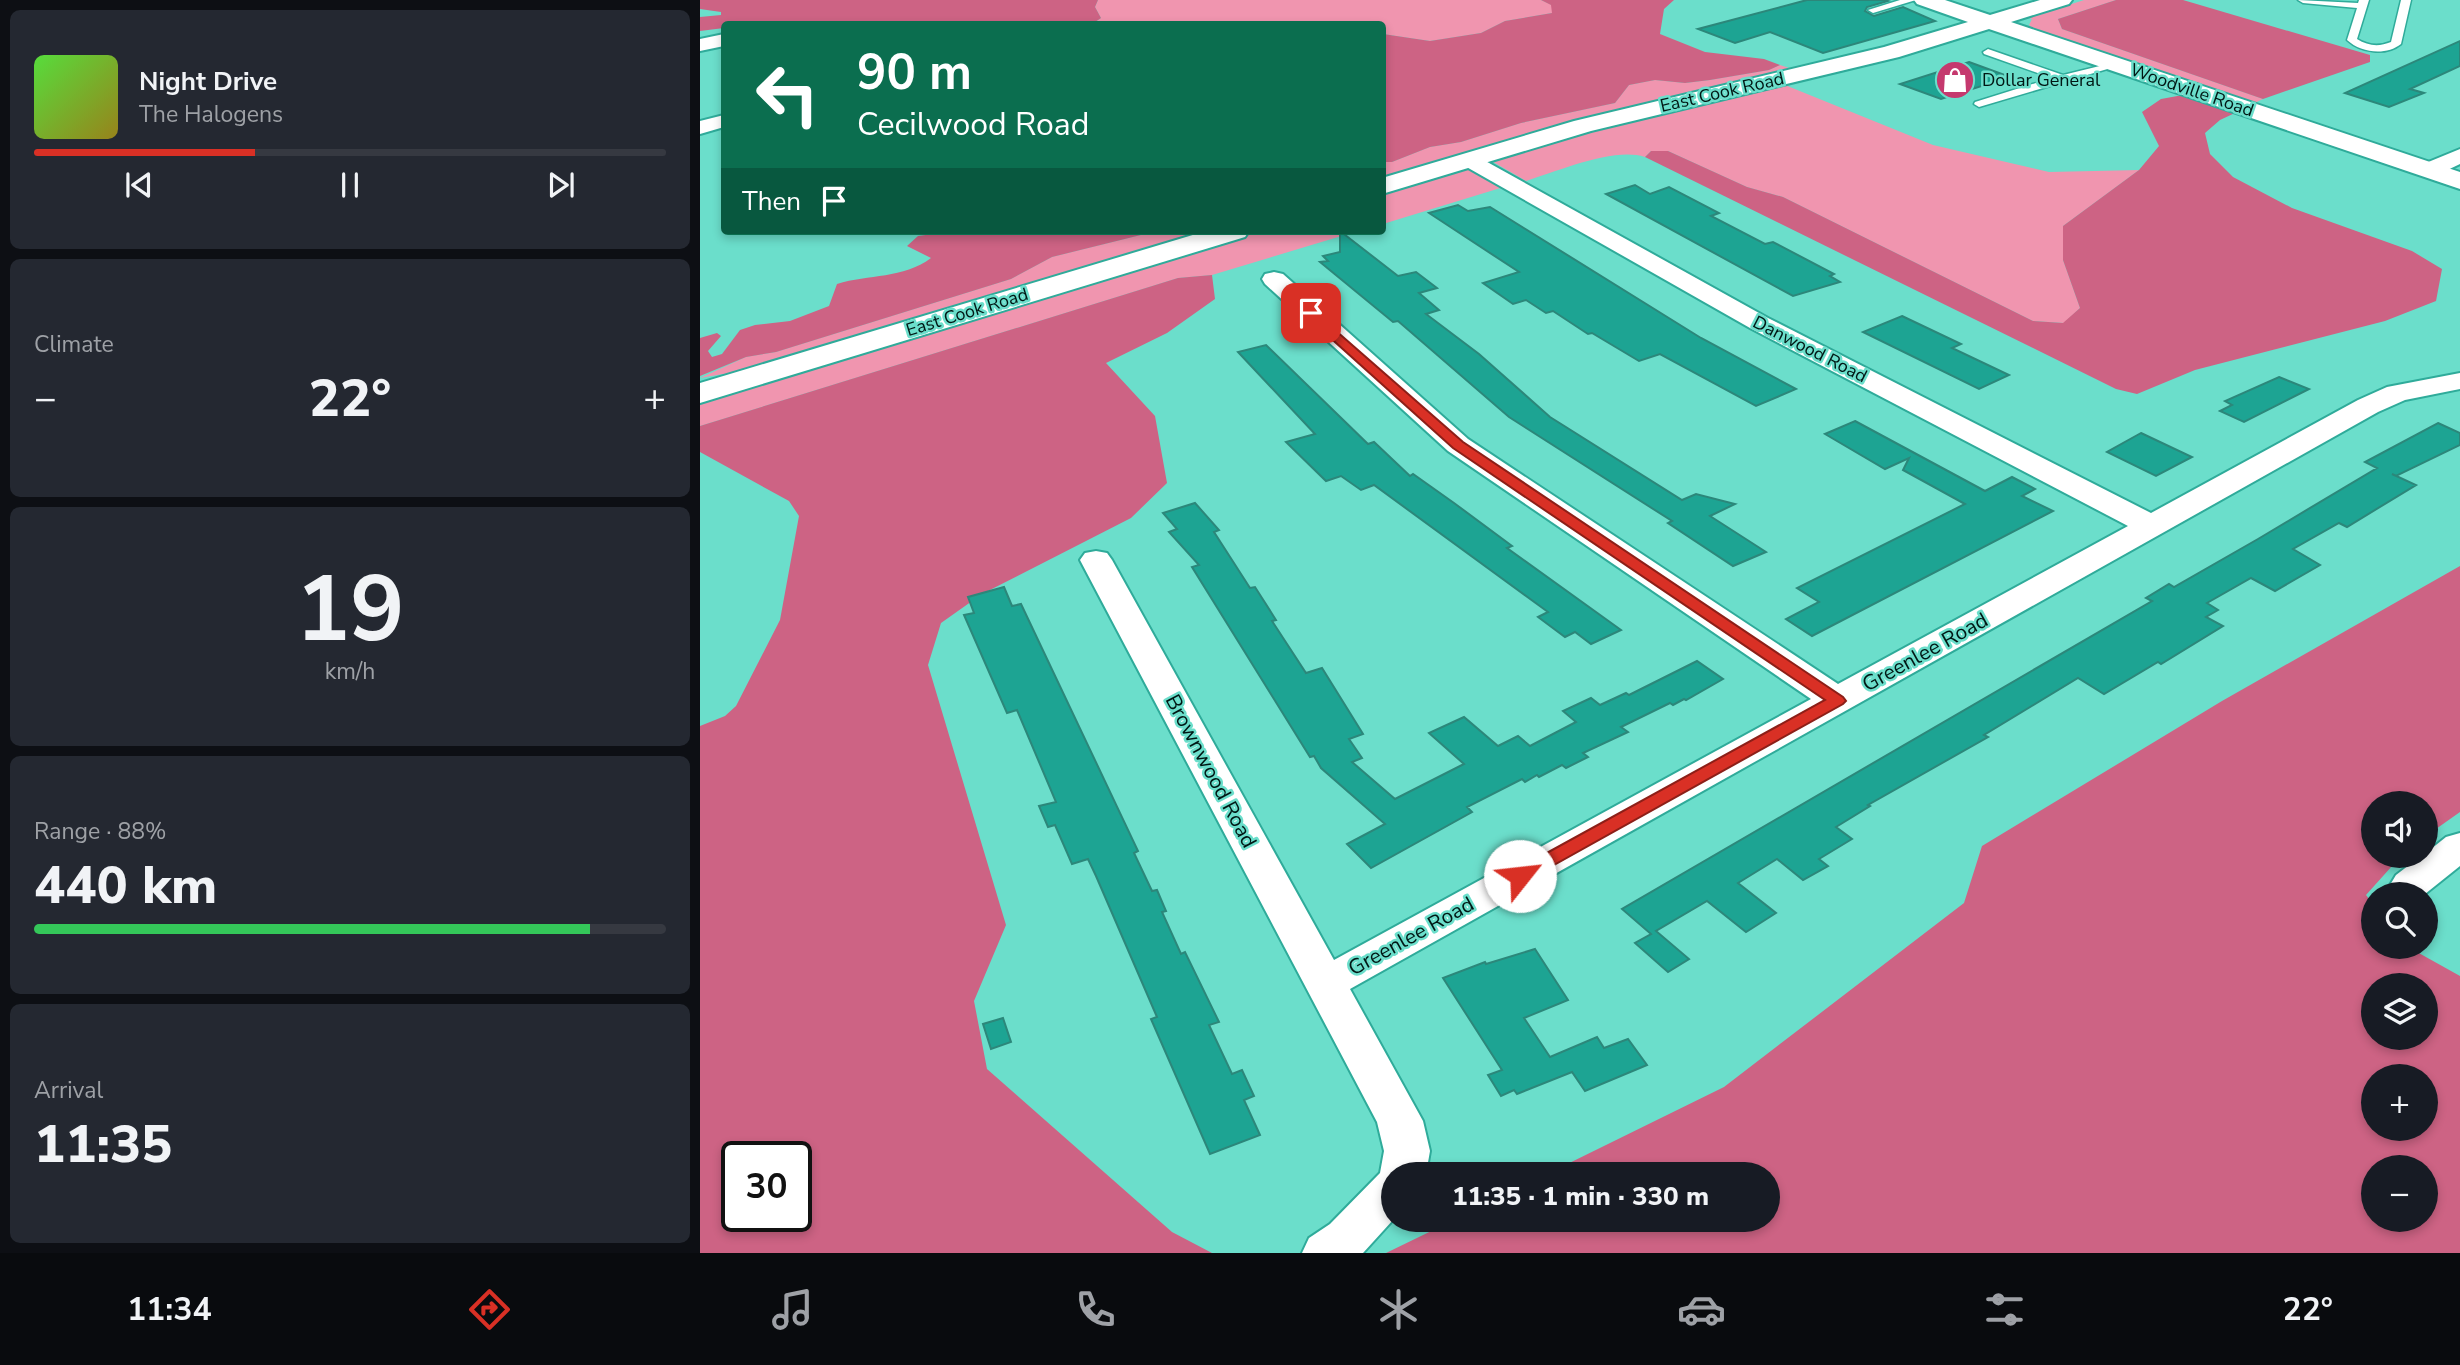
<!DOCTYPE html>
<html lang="en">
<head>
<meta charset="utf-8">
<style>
	:root { --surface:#171b24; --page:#242831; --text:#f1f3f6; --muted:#9ea1a6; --line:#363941; --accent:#d93025 }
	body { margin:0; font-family:"Nunito Sans",sans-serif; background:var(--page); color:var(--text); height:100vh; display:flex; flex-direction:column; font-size:26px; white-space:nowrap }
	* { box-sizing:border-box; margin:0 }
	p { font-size:23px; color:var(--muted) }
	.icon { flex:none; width:38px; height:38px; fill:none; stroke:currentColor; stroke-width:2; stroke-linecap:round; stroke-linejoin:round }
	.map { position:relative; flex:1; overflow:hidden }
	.side { display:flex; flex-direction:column; gap:10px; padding:10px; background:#0d0f14; width:700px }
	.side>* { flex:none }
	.guide { position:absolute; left:21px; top:21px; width:665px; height:214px; border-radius:7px; box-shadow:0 4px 10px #0003; background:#0b6e4f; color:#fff; overflow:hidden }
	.buttons { position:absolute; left:1661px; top:791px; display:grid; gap:14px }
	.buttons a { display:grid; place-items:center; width:77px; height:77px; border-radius:50%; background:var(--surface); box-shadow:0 4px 10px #0003; font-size:35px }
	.speed { position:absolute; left:21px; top:1141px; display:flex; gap:14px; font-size:35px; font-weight:700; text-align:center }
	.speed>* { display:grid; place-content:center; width:91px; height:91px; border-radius:50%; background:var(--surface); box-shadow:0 4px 10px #0003; line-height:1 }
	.speed .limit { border:4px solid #111; border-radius:10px; background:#fff; color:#111 }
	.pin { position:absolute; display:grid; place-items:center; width:60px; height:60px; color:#fff; margin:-30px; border-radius:14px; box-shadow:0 4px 10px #0006 }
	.me { position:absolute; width:77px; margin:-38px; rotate:61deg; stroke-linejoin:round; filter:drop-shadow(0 0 5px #0008) }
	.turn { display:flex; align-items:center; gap:24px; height:147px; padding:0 21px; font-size:32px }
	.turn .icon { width:91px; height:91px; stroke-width:2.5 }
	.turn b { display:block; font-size:49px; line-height:60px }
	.then { display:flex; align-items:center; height:66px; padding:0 21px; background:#0003; gap:14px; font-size:26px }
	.big { font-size:52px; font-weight:800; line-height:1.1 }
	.side .card { flex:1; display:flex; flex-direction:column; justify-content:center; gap:10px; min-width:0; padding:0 24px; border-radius:10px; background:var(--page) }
	.side .dial { align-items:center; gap:0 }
	.dial b { font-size:91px; line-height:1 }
	.song { display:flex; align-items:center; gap:21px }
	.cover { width:84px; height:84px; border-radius:10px; background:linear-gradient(135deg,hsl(110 70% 55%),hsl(50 70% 35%)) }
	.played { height:7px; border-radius:4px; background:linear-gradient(90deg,var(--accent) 35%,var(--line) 35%) }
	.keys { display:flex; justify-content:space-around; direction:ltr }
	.heat { display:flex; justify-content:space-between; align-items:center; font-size:38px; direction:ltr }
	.charge { height:10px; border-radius:5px; background:linear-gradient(90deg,#34c759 88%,var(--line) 0) }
	.trip { position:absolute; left:681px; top:1162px; width:399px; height:70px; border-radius:35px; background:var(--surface); box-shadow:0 4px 10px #0003; font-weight:800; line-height:70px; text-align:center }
	.tabs { display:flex; height:112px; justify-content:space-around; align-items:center; background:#090b0e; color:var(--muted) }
	.tabs .icon { width:49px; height:49px }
	.tabs .active { color:var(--accent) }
	.tabs b { font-size:32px; color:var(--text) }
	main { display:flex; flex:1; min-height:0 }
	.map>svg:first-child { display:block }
	.green { fill:#f095af }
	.forest { fill:#cd6384; fill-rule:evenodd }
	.building { fill:#1da493; stroke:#2c877a; stroke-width:2 }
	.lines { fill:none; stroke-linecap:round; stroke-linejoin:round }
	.lane-casing { stroke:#2fab9a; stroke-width:3 }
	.street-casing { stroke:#2fab9a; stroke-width:4 }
	.secondary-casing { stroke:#2fab9a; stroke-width:4 }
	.lane { fill:#fff; fill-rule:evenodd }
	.street { fill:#fff; fill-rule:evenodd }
	.secondary { fill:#fff; fill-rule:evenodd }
	.route { fill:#d93025; stroke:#8d1f18; stroke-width:2 }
	.labels { text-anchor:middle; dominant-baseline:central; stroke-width:5; stroke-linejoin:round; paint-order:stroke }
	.far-poi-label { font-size:18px; fill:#001714; stroke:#6bdecb; text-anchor:start }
	.far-street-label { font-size:18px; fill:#001714; stroke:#6bdecb }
	.street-label { font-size:21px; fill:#001714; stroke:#6bdecb }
</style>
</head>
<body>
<main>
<section class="side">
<div class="card">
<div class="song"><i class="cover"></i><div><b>Night Drive</b><p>The Halogens</p></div></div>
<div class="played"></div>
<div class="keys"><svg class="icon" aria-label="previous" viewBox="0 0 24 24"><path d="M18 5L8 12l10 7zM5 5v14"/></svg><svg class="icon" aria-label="pause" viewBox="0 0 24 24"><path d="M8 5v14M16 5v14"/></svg><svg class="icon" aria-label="next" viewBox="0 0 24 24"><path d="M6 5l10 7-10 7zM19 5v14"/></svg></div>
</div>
<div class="card"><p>Climate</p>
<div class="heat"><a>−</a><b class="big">22°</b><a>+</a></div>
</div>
<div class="card dial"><b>19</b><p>km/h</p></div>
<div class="card"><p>Range · 88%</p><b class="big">440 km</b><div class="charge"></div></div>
<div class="card"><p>Arrival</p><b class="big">11:35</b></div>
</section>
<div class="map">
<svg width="1760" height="1253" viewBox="0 0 1760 1253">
	<rect width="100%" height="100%" fill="#6bdecb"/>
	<!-- green -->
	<g class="green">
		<path d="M398,0H841L852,5V13L805,21L781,33L730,41L683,34L682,24H392L401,18L395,7Z"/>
		<path d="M1384,0H1416L1358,19L1362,29L1563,99L1550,105L1337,32L1329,25L1332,19L1329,18Z"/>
		<path d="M1080,65L1095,70L683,180L682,162H692L730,147L761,142L821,123L915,103L929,85L955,80L985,83L1010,80L1069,70Z"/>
		<path d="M1080,83L1233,145L1349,172L1439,170L1363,226V260L1380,308L1364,323L1333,321L1083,197L1047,187L968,151H951L945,157C913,147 859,171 826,181L788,159L930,119Z"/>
		<path d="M768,165L807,186L683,224V191Z"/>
		<path d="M457,231H514L24,379L23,374L0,378L46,357L76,352L311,279L352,257Z"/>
		<path d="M553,231H658L512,275L478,278L0,426V400Z"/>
	</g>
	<!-- forest -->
	<g class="forest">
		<path d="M0,0H398L395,7L401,18L392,24H24V28L0,31V17L21,15V12L0,9Z"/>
		<path d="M841,0H974L964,9L960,34L1005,52L1064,59L1080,65L1069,70L1010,80L985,83L955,80L929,85L915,103L821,123L761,142L730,147L692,162H683V34L730,41L781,33L805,21L852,13L851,5Z"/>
		<path d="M1416,0H1483L1670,55V62L1563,99L1362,29L1358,19Z"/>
		<path d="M1483,95L1535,113L1520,120L1505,133L1510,154L1533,177L1592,208L1712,251L1742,269L1736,301L1685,321L1495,370L1437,394L1416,389L945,157L951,151H968L1047,187L1083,197L1333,321L1363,323L1380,308L1363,260V226L1439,170L1459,146L1442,112L1461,99Z"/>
		<path d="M255,231H457L352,257L311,279L76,352L46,357L0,376V338L17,333L21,336L8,351L12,357L22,354L40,330L55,325L90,321L129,306L137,284C169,274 203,279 231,258L207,246L218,236Z"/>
		<path d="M512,275L515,299L467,333L406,363L455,416L467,483L431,518L282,594L241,623L228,665L306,925L274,1001L287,1069L472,1232L512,1253H0V726L25,716L36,706L80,620L99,516L89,501L0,452V426L478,278ZM37,1157H96V1216H37Z"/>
		<path d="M1760,566V812L1726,836V803H1673V856H1701L1666,895L1673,904V947H1708L1760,976V1253H686L754,1220H1068V1174H847L1024,1087L1264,903L1282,846L1522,701ZM1726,985V1038H1673V985ZM1726,1076V1129H1673V1076ZM1673,1167H1726V1220H1673Z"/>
	</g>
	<!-- building -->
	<g class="building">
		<path d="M1107,0H1185L1188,1L1167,7L1165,11L1174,16L1203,7L1235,21L1123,53L1070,32L1035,43L998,29Z"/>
		<path d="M1760,41V66L1710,89L1724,93L1689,107L1645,93Z"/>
		<path d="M1269,62L1310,77L1241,99L1200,84Z"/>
		<path d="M935,185L950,194L969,187L1019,213L1011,216L1065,244L1073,242L1134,274L1130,276L1140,282L1093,296L906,194Z"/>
		<path d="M758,205L768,211L790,207L1001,338L1096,389L1056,406L960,354L939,361L892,333L888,334L853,311L846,313L826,300L813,304L783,283L819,272L729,213Z"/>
		<path d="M640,231L698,276L716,272L737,288L719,293L739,310L726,314L779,354L850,417L982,500L996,494L1035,504L1010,516L1066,552L1033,566L968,523L972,521L809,417L698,321L693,322L620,262L628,261L623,256L640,252Z"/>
		<path d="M1202,316L1261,344L1252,348L1309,375L1279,389L1163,332Z"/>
		<path d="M566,345L668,444L674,442L710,476L713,474L754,503L812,546L807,548L921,630L891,644L875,632L865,637L838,617L848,612L674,485L661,490L641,476L626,481L586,442L615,434L538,352Z"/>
		<path d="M1579,377L1609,389L1544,422L1520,411L1532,405L1525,401Z"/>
		<path d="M1155,421L1285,491L1312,477L1335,489L1322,496L1353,511L1112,636L1086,619L1119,602L1097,588L1265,504L1203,470L1209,458L1185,469L1125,434Z"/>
		<path d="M1738,423L1760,433V445L1696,476L1692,474L1716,485L1647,527L1639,523L1593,549L1620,565L1575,591L1551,578L1507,603L1518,610L1506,617L1523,626L1461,664L1458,662L1404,694L1378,678L1284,735L1288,737L1168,805L1170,806L1136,827L1152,839L1119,859L1128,866L1103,880L1077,859L1038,883L1076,913L1046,932L1007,901L956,931L989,959L968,972L935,943L951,934L922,909L1452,601L1446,598L1469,584L1474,587L1558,539L1677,468L1665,462Z"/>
		<path d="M1441,433L1492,457L1456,476L1407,452Z"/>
		<path d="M495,503L519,530L514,532L550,588L555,587L576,620L572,621L606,673L622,668L663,734L649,739L662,758L652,762L695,799L764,764L729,733L764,717L798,746L818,736L830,746L876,722L863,711L891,698L900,705L926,693L929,695L997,661L1023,679L986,700L984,699L973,705L970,703L921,727L928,732L883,753L888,757L866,768L862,765L839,777L837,775L825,782L822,779L767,807L772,812L671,868L647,844L685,824L621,768L614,756L610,757L492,567L499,565L469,532L477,529L463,513Z"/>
		<path d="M304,587L312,606L321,604L438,851L434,853L452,891L457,890L466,911L462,912L481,954L485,952L519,1022L509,1025L532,1074L542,1070L554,1096L544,1100L560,1135L510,1154L451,1019L457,1017L396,876L388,859L372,864L355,825L348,827L339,806L356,802L317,710L307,713L264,615L274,613L268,597Z"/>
		<path d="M835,949L868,1000L824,1018L850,1057L897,1037L904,1048L928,1039L947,1065L885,1091L872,1072L817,1094L814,1090L801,1096L788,1075L802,1070L743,978L785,962L786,964Z"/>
		<path d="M303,1018L311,1042L291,1049L283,1024Z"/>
	</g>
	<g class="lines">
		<!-- lane casing -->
		<g class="lane-casing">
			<g id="lane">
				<path d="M1200,0H1216L1173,13L1168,10Z"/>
				<path d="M1598,0L1658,3L1659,0H1669L1657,39C1668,46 1679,47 1691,42L1701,0H1711L1701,44C1686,56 1661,53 1647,40L1657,8L1603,3Z"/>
				<path d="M1288,49L1363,75L1416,62L1421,65L1279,107L1274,104L1275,102L1352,78L1284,54L1283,52Z"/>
			</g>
		</g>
		<!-- street casing -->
		<g class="street-casing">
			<g id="street">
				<path d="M24,34V46L0,51V39Z"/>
				<path d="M24,115V127L0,134V121Z"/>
				<path d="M1760,149V164L1737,175H1721L1718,170L1721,165Z"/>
				<path d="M771,153L1068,318L1451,513L1658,400L1687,387L1760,373V389L1705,400L1678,412L650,989L723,1121L730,1151L726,1174H693V1220L663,1253H602L609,1238L630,1224L680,1173L684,1151L677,1122L380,560L385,553L396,551L407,553L412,560L634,960L1111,699L748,451L565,284L562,279L565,274L574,272L583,274L768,439L1138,684L1428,526L1050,328L763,165L760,160L763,155Z"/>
				<path d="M1760,833V866L1725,894H1696L1690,885L1696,875L1721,856H1726V853L1746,837Z"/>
			</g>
		</g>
		<!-- secondary casing -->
		<g class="secondary-casing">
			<g id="secondary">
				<path d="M1214,0H1245L1290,15L1340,0H1372L1369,4L1311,22L1760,172V189L1289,29L1199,57L891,131L682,194V178L874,121L1184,47L1268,22L1217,4Z"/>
				<path d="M506,231H549L545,237L0,403V383Z"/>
			</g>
		</g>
		<!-- lane -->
		<use href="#lane" class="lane"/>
		<!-- street -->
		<use href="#street" class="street"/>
		<!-- secondary -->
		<use href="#secondary" class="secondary"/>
	</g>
	<!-- route -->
	<path class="route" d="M611,309L763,442L1143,697L1146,701L1143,704L827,880H814L811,876L814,871L1125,700L753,448L606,316V310Z"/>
	<!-- icons -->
	<defs>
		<g id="shop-disc" transform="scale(2.0125)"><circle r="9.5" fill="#c5396e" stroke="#6bdecb"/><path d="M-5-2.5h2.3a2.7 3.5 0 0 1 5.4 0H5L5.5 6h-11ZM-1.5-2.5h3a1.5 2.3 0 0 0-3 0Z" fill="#fff"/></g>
	</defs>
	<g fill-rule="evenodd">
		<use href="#shop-disc" x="1255" y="80"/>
	</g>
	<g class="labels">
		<!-- far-poi labels -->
		<g class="far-poi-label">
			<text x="1282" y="80">Dollar General</text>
		</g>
		<!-- far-street labels -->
		<g class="far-street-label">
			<text transform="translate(1492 90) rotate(19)">Woodville Road</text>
			<text transform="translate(1022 92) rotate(-13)">East Cook Road</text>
			<text transform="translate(267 312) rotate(-17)">East Cook Road</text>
			<text transform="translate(1110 349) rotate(27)">Danwood Road</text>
		</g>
		<!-- street labels -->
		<g class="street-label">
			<text transform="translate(1225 652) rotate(-29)">Greenlee Road</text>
			<text transform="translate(511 771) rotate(62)">Brownwood Road</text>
			<text transform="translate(711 936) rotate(-29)">Greenlee Road</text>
		</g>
	</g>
</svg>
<div class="buttons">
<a><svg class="icon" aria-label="sound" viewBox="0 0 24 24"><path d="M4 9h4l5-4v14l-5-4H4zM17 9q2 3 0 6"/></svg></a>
<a><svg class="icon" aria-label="search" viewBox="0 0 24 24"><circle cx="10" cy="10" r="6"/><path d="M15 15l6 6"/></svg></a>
<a><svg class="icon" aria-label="layers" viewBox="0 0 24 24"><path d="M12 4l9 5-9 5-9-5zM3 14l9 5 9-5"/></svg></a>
<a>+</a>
<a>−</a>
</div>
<div class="speed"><div class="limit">30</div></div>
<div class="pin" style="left:611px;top:313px;background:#d93025"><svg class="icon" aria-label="arrive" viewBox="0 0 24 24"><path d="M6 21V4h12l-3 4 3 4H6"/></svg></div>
<svg class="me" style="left:820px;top:876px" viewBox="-20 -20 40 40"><circle r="19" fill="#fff"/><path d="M0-13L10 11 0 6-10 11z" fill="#d93025"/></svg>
<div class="trip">11:35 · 1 min · 330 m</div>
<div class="guide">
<div class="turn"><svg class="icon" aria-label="left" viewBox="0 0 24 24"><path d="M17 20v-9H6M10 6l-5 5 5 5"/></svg><div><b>90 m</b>Cecilwood Road</div></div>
<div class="then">Then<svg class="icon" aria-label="arrive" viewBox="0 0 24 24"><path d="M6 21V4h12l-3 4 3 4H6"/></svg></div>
</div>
</div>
</main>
<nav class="tabs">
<b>11:34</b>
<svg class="icon active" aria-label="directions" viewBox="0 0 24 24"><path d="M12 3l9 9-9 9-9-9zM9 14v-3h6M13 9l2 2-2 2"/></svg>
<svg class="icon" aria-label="music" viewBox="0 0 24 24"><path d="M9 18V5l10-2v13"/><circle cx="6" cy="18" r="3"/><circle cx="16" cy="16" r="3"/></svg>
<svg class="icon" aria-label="phone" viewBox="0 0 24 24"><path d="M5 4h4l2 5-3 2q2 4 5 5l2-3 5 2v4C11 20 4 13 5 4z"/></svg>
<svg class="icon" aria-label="climate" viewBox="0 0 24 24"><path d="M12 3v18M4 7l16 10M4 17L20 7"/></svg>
<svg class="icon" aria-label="car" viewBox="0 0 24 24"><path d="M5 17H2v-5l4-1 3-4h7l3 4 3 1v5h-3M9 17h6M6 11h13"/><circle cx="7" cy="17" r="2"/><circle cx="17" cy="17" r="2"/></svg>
<svg class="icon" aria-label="filters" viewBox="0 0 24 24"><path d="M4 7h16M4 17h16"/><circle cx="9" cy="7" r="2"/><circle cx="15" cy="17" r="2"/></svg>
<b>22°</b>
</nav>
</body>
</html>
